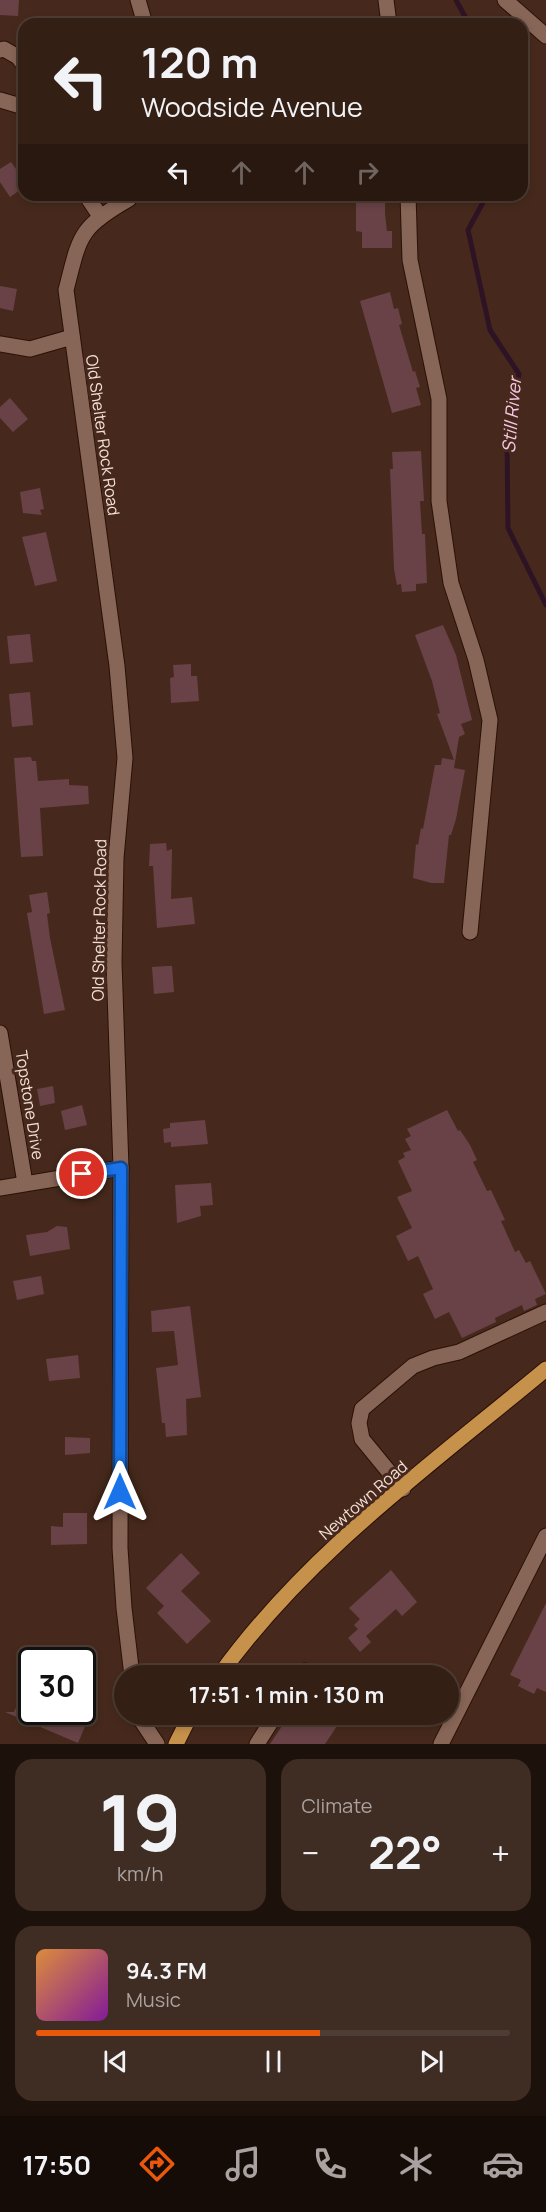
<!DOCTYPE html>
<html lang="en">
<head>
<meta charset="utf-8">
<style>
	:root { --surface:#341f15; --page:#3f2c22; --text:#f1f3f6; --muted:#a9a2a0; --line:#4e3d34; --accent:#ea580c }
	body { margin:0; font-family:Manrope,sans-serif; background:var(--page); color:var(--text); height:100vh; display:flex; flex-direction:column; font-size:22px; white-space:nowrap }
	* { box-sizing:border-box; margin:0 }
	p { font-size:20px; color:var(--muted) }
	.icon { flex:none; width:33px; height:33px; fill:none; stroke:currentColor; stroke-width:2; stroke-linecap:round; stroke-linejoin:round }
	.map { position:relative; height:1744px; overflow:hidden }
	.side { display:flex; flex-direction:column; gap:15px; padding:15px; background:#1d110c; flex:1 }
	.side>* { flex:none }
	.top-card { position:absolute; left:18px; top:18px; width:510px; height:183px; border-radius:18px; box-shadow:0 3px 9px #0003,0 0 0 2px var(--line); background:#341f15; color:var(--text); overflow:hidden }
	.speed { position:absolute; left:18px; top:1647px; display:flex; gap:12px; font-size:30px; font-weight:700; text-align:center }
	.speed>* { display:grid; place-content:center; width:78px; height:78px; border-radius:50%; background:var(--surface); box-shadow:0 3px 9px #0003,0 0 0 2px var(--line); line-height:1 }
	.speed .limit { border:3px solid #111; border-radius:9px; background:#fff; color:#111 }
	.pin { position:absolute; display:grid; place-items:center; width:51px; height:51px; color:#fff; margin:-26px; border:3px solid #fff; border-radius:50%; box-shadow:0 2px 6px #0007 }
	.me { position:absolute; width:66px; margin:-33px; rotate:0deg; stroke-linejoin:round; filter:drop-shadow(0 0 4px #0008) }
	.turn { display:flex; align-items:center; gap:21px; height:126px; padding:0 24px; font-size:27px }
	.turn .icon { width:78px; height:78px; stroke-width:2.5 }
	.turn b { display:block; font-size:42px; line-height:51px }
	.lanes { display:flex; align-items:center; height:57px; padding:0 24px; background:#0003; justify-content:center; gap:30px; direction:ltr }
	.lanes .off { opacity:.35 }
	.big { font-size:45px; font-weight:700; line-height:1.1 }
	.side .card { flex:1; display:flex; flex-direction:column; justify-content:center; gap:9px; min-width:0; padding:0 21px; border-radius:18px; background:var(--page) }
	.side .dial { align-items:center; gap:0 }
	.dial b { font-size:78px; line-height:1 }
	.song { display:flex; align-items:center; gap:18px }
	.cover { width:72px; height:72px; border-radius:9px; background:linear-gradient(135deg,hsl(30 70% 55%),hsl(290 70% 35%)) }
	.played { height:6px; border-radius:3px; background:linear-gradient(90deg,var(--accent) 60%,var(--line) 60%) }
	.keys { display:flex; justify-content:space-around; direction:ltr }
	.heat { display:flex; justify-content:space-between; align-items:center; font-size:33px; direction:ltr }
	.side .tiles { flex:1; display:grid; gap:15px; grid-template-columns:1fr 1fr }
	.card:last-child { grid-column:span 2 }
	.trip { position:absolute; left:114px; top:1665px; width:345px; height:60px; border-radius:30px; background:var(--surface); box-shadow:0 3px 9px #0003,0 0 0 2px var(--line); font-weight:700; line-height:60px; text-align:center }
	.menu { display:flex; height:96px; justify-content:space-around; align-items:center; background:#150c08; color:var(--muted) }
	.menu .icon { width:42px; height:42px }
	.menu .active { color:var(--accent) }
	.menu b { font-size:27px; color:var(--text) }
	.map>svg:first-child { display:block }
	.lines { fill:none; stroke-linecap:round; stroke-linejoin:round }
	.stream { stroke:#2e1325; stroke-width:5 }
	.building { fill:#684246 }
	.minor-casing { stroke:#2b1105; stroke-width:17 }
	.major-casing { stroke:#2b1105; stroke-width:17 }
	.minor { stroke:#876557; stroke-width:15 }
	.major { stroke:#c6914a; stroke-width:15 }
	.route-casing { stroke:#114b97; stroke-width:15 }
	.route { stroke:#1a73e8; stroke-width:10 }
	.labels { text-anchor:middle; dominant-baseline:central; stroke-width:6; stroke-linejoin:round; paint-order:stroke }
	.street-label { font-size:16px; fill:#f4e0d8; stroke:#46291c }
	.water-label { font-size:18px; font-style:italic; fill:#f9c9e6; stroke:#46291c }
</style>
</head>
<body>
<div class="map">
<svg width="546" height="1744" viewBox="0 0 546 1744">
	<rect width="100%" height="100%" fill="#46291c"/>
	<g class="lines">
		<!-- stream -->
		<g class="stream">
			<path d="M456,0L469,24"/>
			<path d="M487,195L468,230L490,330L519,374L507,439L508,528L546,605"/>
		</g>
	</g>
	<!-- building -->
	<g class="building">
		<path d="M0,0H19L18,16L0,15Z"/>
		<path d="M11,162L24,180V187L10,197L0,182V169Z"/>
		<path d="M356,195H385V214L387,231H392V248H362V232L356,231Z"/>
		<path d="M0,286L17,289L13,311L0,308Z"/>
		<path d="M390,292L394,309L398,308L402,324L399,325L413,372L415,371L420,387L416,388L421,405L392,413L360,301Z"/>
		<path d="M10,398L28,419L13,432L0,418V407Z"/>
		<path d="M421,451L424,501H420L422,534H425L427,583L416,584V591L402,592L401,584L397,585L394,569L390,469H393L392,452Z"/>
		<path d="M40,488L44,509L40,510L42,515L23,513L20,492Z"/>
		<path d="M46,532L57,581L35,586L22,537Z"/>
		<path d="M443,625L456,655L472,720L461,724L465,734L459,737L454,768L465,770L456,819L451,835H449L444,883H431L413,878L416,844L418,845L421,828L423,829L435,765H441L442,758L454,760L437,714L440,713L432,681L415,635Z"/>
		<path d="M30,634L33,662L10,664L7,636Z"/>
		<path d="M191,664V676H197L199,701L171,703L170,678L174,677L173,665Z"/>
		<path d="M30,692L33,725L12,727L9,694Z"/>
		<path d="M31,757L32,761H36L38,781L69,779V785L88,786L89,804L40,808L43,856L21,857L14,758Z"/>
		<path d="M166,843L167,851L172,849L171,899L192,897L195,924L157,928L153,866H149L150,844Z"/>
		<path d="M47,892L50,913L47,914L50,938L65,1010L44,1014L27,913L32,912L29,895Z"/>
		<path d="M167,966H172L174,992L154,994L152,967Z"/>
		<path d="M53,1086L55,1103L40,1106L37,1089Z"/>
		<path d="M82,1105L87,1125L65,1130L61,1111Z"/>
		<path d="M447,1110L458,1131L460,1130L470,1145L477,1160L473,1162L487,1191L491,1190L505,1220L501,1221L515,1252L519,1250L526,1263L530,1261L546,1294L535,1299L537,1305L524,1311L522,1305L495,1318L496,1322L462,1338L449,1312L435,1319L423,1294L433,1289L418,1256L408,1261L396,1236L412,1228L397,1197L412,1191L398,1161L405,1157L403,1153L411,1150L405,1139L411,1136L407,1129Z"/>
		<path d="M205,1120L208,1144L171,1147V1142L164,1143L163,1129L170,1128V1123Z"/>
		<path d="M211,1183L213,1205L200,1206L201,1216L177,1223L175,1185Z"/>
		<path d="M57,1226L67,1227L70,1249L30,1256L26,1235L47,1232Z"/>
		<path d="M41,1276L44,1294L17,1300L13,1281Z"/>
		<path d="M190,1306L201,1397L186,1399L187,1435L166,1437L165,1423H162L156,1368L178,1365L174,1331L152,1332L151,1311Z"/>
		<path d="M78,1355L80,1378L49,1381L46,1359Z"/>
		<path d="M65,1437L90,1438V1453L65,1455Z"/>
		<path d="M63,1513H87V1544L51,1545V1526L63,1527Z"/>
		<path d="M181,1553L200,1573L181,1591L211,1621L187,1644L157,1613L164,1606L146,1588Z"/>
		<path d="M391,1570L417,1602L402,1616L396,1609L366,1636L371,1642L360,1652L348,1638L358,1629L354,1625L360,1619L349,1608Z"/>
		<path d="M546,1603V1692L537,1688L534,1694L518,1686L521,1680L510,1675Z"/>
		<path d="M32,1671V1712H91L78,1743L5,1712H14Z"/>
		<path d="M290,1714H345L325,1744H270Z"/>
	</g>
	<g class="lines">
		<!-- minor casing -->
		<g class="minor-casing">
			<g id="minor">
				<path d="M138,0L145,24"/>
				<path d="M386,0L389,24"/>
				<path d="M505,0L546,36"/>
				<path d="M0,50L4,49L18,57L24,65"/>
				<path d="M0,100L24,107"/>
				<path d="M86,195L100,216"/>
				<path d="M131,195L129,199C78,228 80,236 66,290L117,666L125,758L116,858L114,962L121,1168L120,1548L124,1608L132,1676"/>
				<path d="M408,195L410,260L439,399V501L451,583L476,660L490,720L470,932"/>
				<path d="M0,344L30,349L72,337"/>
				<path d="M0,1033L25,1183"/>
				<path d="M0,1188L121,1168"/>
				<path d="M403,1489L362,1439L359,1423L362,1409L413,1366L433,1358L459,1352L546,1312"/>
				<path d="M302,1676L305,1671"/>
				<path d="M137,1714L157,1744"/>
				<path d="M257,1744L276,1714"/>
				<path d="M441,1744L546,1536"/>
			</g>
		</g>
		<!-- major casing -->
		<g class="major-casing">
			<g id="major">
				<path d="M219,1676C306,1554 432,1464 546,1369"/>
				<path d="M176,1744L191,1714"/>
			</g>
		</g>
		<!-- minor -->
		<use href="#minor" class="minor"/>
		<!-- major -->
		<use href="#major" class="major"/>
	</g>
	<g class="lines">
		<!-- route casing -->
		<g class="route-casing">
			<path id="route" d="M82,1174L121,1168L120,1492"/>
		</g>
		<!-- route -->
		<use href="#route" class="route"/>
	</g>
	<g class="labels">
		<!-- street labels -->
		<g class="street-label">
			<text transform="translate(103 435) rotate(82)">Old Shelter Rock Road</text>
			<text transform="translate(99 920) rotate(-89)">Old Shelter Rock Road</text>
			<text transform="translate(30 1105) rotate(81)">Topstone Drive</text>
			<text transform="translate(363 1500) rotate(-41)">Newtown Road</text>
		</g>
		<!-- water labels -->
		<g class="water-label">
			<text transform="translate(511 415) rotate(-85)">Still River</text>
		</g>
	</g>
</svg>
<div class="speed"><div class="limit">30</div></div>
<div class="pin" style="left:82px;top:1174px;background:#d93025"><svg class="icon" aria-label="arrive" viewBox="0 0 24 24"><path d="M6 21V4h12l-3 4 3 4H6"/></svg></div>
<svg class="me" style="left:120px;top:1492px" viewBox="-20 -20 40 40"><path d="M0-17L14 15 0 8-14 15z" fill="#1a73e8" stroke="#fff" stroke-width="4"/></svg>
<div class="trip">17:51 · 1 min · 130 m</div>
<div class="top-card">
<div class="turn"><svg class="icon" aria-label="left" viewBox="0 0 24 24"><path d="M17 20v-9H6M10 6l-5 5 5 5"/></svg><div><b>120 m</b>Woodside Avenue</div></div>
<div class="lanes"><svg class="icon" aria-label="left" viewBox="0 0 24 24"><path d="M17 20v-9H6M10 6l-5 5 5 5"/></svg><svg class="icon off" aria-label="ahead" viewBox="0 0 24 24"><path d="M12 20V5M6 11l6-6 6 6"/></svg><svg class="icon off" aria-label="ahead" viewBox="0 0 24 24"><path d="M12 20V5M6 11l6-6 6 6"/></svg><svg class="icon off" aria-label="right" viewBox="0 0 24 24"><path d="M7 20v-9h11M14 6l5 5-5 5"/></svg></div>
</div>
</div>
<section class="side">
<div class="tiles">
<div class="card dial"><b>19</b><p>km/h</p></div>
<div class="card"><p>Climate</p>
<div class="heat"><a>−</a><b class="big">22°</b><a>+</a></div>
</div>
<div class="card">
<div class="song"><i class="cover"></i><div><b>94.3 FM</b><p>Music</p></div></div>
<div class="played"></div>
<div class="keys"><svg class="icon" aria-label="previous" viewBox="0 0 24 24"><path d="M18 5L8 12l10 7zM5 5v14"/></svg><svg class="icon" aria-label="pause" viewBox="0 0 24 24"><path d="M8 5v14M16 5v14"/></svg><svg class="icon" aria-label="next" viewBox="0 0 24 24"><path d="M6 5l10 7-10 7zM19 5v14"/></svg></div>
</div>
</div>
</section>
<nav class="menu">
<b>17:50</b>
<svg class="icon active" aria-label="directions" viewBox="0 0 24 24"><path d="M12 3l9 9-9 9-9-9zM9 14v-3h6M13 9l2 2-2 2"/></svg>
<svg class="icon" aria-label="music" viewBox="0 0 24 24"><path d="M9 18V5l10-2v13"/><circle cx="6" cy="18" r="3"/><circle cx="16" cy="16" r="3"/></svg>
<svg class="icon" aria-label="phone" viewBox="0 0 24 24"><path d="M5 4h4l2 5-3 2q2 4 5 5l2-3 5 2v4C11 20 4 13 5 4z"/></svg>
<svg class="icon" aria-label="climate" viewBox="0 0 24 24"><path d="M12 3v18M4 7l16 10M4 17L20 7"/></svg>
<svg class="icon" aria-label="car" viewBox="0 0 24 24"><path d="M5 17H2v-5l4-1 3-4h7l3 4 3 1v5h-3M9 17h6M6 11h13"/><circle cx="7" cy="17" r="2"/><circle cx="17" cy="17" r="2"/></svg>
</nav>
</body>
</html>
